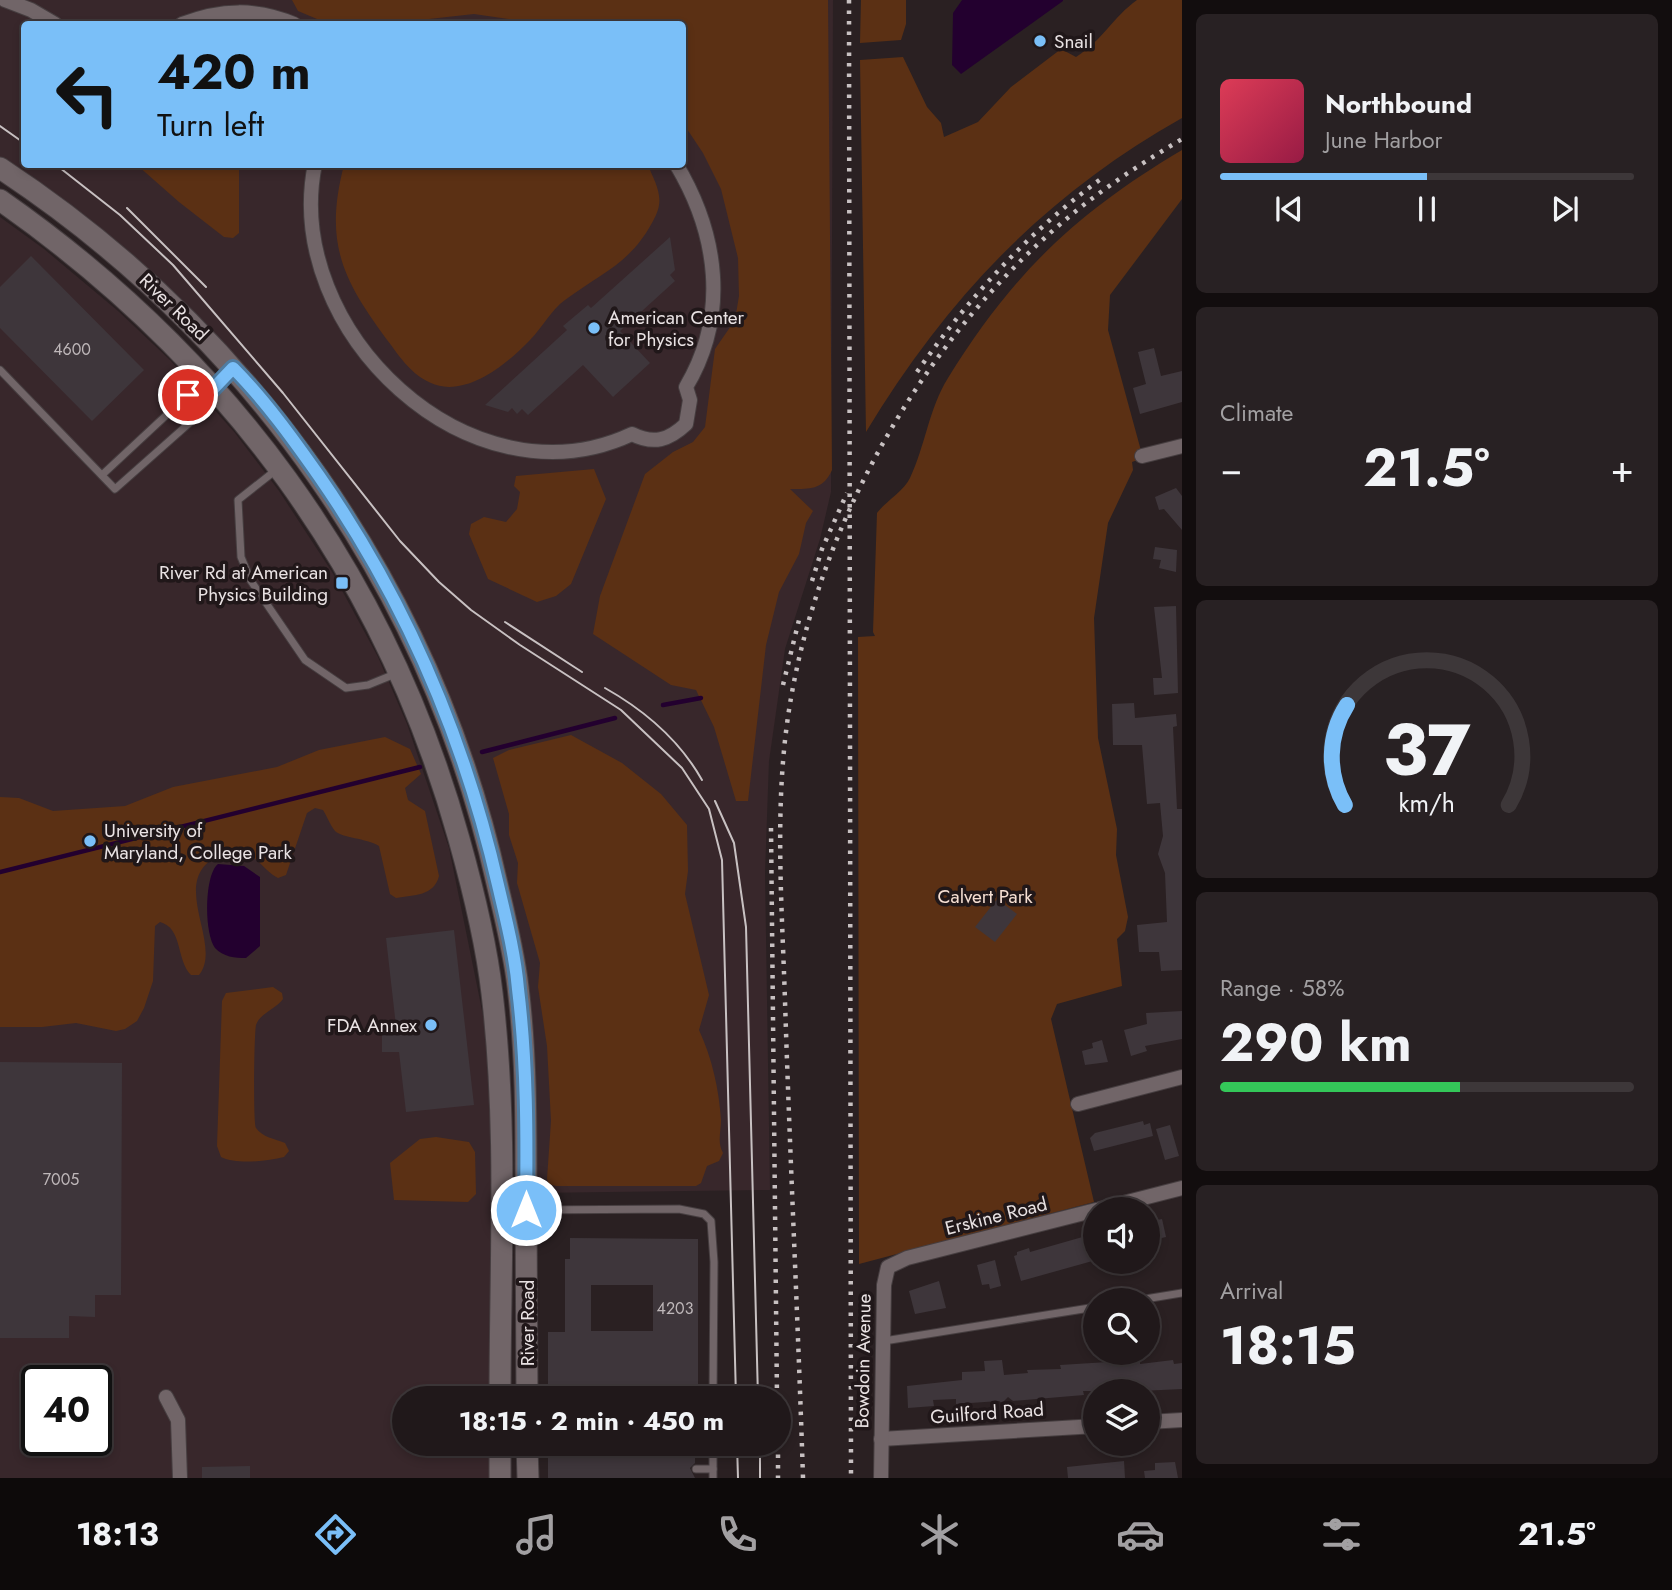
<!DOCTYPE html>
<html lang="en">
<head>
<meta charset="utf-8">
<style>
	:root { --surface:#20181a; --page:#282123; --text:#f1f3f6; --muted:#a2a0a2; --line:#3d3739; --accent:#7abff8 }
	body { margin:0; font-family:Jost,sans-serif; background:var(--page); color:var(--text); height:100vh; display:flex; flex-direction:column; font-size:26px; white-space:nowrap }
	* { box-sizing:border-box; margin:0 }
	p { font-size:23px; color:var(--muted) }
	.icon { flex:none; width:38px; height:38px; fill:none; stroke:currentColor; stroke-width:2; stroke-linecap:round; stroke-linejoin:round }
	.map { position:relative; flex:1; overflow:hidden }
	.details { display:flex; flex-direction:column; gap:14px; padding:14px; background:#120d0e; width:490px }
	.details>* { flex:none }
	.top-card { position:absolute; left:21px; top:21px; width:665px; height:147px; border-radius:7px; box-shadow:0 4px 10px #0003,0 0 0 2px var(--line); background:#7abff8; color:#111; overflow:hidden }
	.controls { position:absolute; left:1083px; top:1197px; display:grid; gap:14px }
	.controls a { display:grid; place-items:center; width:77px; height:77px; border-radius:50%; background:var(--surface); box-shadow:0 4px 10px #0003,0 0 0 2px var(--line); font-size:35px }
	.speed { position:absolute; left:21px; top:1365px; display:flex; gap:14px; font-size:35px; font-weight:700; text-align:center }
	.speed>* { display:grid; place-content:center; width:91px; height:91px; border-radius:50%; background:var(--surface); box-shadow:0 4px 10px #0003,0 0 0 2px var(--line); line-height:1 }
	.speed .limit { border:4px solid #111; border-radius:10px; background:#fff; color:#111 }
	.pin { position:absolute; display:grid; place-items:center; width:60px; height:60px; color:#fff; margin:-30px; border:4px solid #fff; border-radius:50%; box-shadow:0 2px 7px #0007 }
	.me { position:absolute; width:77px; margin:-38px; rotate:0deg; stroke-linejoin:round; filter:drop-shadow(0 0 5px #0008) }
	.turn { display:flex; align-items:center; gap:24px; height:147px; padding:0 21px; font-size:32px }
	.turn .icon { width:91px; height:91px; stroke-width:2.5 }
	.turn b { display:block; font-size:49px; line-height:60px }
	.big { font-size:52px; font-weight:700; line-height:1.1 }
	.details .tile { flex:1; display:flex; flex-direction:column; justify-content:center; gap:10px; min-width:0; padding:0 24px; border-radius:10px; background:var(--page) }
	.details .dial { align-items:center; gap:0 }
	.dial svg { height:182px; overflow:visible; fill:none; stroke:var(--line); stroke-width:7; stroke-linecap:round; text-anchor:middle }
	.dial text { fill:var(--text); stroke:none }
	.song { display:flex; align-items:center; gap:21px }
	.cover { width:84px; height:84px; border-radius:10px; background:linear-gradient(135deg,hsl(350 70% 55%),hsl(340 70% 35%)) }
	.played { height:7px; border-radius:4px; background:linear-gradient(90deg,var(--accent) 50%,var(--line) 50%) }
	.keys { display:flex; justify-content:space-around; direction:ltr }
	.heat { display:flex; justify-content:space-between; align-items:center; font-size:38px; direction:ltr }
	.charge { height:10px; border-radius:5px; background:linear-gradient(90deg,#34c759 58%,var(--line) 0) }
	.trip { position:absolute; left:392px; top:1386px; width:399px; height:70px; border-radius:35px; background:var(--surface); box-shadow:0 4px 10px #0003,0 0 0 2px var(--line); font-weight:700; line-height:70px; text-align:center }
	.tabs { display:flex; height:112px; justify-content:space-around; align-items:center; background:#0d0a0a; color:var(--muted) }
	.tabs .icon { width:49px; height:49px }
	.tabs .current { color:var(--accent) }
	.tabs b { font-size:32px; color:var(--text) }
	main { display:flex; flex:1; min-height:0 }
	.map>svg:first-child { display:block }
	.built { fill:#38272b; fill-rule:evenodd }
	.green { fill:#5b3014 }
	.water { fill:#23002f }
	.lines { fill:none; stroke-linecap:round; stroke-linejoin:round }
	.stream { stroke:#23002f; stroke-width:4.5 }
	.building { fill:#3e363b; fill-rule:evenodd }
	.lane-casing { stroke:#463e40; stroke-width:9 }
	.street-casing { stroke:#463e40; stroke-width:16 }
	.secondary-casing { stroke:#463e40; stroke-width:23 }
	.lane { stroke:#716568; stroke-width:7 }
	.street { stroke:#716568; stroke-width:14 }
	.secondary { stroke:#716568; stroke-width:21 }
	.tram { stroke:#c8c1c2; stroke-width:2 }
	.rail { stroke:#c8c1c2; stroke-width:4.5; stroke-dasharray:3.5 7; stroke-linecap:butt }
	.route-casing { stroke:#4f7ca1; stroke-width:18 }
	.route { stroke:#7abff8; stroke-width:12 }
	.poi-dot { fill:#7abff8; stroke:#201719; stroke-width:2.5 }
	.labels { text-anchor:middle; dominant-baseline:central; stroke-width:7; stroke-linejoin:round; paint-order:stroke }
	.number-label { font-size:16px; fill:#beb7b9 }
	.poi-label { font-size:19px; fill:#e9e2e3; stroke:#201719; text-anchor:start }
	.street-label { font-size:19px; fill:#e9e2e3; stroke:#201719 }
	.park-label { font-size:19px; fill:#f6dfd3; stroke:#201719 }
</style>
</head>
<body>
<main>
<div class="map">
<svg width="1182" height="1478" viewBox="0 0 1182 1478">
	<rect width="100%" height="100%" fill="#2a2022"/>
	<!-- built -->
	<g class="built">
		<path d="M0,0H833L831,492L820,539L785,649L769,761L765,873L770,1190L533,1193L531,1086L452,713L268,397L0,161ZM24,24H682V164H24Z"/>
		<path d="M0,217L44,249L118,311L171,361L235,433L279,491L332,572L378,657L407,724L449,848L485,1025L491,1130L490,1398H404V1444H490V1478H0ZM37,1381H96V1440H37Z"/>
	</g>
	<!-- green -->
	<g class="green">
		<path d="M292,0H828L832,470C823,490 810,489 790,489L813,511L806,523L799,554L779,592L766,645L748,801H736L714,727L696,690L671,685L593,634L600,596L645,474L673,452L693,442L705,427L715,349L735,320L739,296L738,258L721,189L703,153L683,123L682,24H543L474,14L429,19L413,24H329L298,11Z"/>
		<path d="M861,0H906V24L901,40L860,43Z"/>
		<path d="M1137,0H1182V118C1045,195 947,298 866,432L860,60L903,57L927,107L941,123L944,137L978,122L1011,87L1061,49L1076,57C1103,40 1113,17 1137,0Z"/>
		<path d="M1182,150V199L1110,295L1108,330L1143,458L1132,462L1133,470L1108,523L1094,618L1098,738L1117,829L1116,855L1128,917L1125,931L1117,939L1122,986L1057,1004L1051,1019L1094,1202L859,1264L858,637L875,636L873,632L877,513C886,501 904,491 910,478C925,447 929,408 948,378C1013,273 1076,213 1182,150Z"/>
		<path d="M137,165H239V233L233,238L224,237L179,202Z"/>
		<path d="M344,165H648C654,181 665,196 656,215C633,263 604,271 565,300C551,310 542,328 530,340C510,361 479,387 449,387C422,386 405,365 391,345C344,282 323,245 344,165Z"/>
		<path d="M594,469L606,499L571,584L556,596L537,602L488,579L469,534L471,524L484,517L506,522L517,509L520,492L514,486L516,476Z"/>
		<path d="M571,735L622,763L661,794L687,825L688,871L685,894L709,995L699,1030C712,1058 719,1089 721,1120C721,1132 717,1142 723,1153L719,1161L707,1166L701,1183L696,1186H556L549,1184L547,1179L551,1121L547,1046L538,987L540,963L517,883L518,863L509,835V814L493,758L509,750Z"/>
		<path d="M385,737L410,749L421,774L405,788L408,800L425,811L439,876C434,896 414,895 396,898L390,894L379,846C366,838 342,838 335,831C330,825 327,816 323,810L315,808L307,813L286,875L278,878C265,872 260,858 244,853C236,850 226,852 218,856C167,881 224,944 199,975H191C176,960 183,928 160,922L155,926L153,981L144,1008L137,1021L125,1029L116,1031L76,1023L42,1027H0V797L19,798L53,811L125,806L173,787L277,767L319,750Z"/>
		<path d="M273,987L282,993L283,999C276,1009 260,1013 256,1025C254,1036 253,1122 256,1128C262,1137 275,1139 285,1143L289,1151L284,1157C266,1161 238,1165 221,1157L217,1146L222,1001L226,993Z"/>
		<path d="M436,1137L469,1142L475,1152L476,1194L468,1202L394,1200L390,1163L420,1139Z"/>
	</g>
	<!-- water -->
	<g class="water">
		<path d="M962,0H1063V1L961,74L952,65L953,13Z"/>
		<path d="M218,864L244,866L260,877V946L246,958C235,958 223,957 215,948C204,934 204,875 218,864Z"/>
	</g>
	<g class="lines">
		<!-- stream -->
		<g class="stream">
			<path d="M663,705L701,698"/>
			<path d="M482,752L615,718"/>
			<path d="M0,872L420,767"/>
		</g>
	</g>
	<!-- building -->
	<g class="building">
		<path d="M670,237L675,270L670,275L675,281L620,331L650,363L613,397L583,365L528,415L522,409L517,414L512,408L508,412L485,405L567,330L563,326L588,305L591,308Z"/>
		<path d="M31,256L144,370L92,421L0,328V287Z"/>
		<path d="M1154,348L1161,376L1182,371V402L1140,414L1133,388L1146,384L1138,352Z"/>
		<path d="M1176,488L1182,496V530L1164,509L1159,510L1155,497Z"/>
		<path d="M1155,547L1177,550L1176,572L1159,568L1161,560L1153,559Z"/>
		<path d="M1176,606L1178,693L1154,695L1153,678H1162L1154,607Z"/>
		<path d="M1134,703L1135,718L1176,714L1177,726L1173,727L1177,809H1182V970L1161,971L1159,952H1139L1137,925L1167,922L1165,873L1158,854L1163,836L1160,803L1147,804L1142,745H1113L1112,704Z"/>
		<path d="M997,899L1017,914L995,942L975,927Z"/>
		<path d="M454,930L474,1105L406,1112L399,1052H382V1026H396L386,938Z"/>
		<path d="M1182,1011V1039L1145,1046L1147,1051L1131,1056L1124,1030L1147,1024L1146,1013Z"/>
		<path d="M1102,1040L1108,1062L1085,1065L1082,1051L1093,1048L1092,1043Z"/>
		<path d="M0,1062L122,1063L121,1295H95V1317L69,1316V1338H0Z"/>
		<path d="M1143,1121L1144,1125L1150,1123L1153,1136L1094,1151L1090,1138L1095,1133Z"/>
		<path d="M1170,1125L1179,1156L1165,1160L1156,1129Z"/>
		<path d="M1162,1219L1166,1237L1148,1241V1222Z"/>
		<path d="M1093,1234L1096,1260L1021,1281L1014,1256L1017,1255V1252L1029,1248L1030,1252Z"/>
		<path d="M570,1238L698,1239V1398H548V1332H565V1259H570ZM591,1285H653V1331H591Z"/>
		<path d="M995,1260L1001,1286L990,1289L989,1284L982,1285L977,1265Z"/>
		<path d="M939,1281L946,1308L915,1314L909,1291Z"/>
		<path d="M1002,1360L1004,1375L1028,1373L1027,1370L1061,1369L1060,1365L1140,1360V1364L1173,1360L1174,1364L1182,1363V1389L1140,1391V1387L1118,1389V1391H1083L1084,1395L1013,1401L1008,1397L1002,1403L999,1401L956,1404V1399L933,1400L934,1406L908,1408L907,1386L962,1380V1372L985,1371L984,1361Z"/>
		<path d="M548,1444H695V1463L690,1468L695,1478H548Z"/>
		<path d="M1124,1461L1125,1478H1068L1067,1467Z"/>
		<path d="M1175,1462L1178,1478H1145L1144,1471L1155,1470V1463Z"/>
		<path d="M250,1466V1478H202V1467Z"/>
	</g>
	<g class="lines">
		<!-- lane casing -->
		<g class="lane-casing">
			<g id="lane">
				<path d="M0,370L115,489L203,411L210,391L230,372"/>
				<path d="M276,470L238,500L241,557L251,581L305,660L346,688L368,685L395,674"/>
				<path d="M102,475L188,395L210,391"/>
				<path d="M527,1210L679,1209L704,1214L711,1221L714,1262L713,1398"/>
				<path d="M1139,1300L1182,1293"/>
				<path d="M884,1341L1096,1307"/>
				<path d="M713,1444V1478"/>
				<path d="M696,1469H713"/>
			</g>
		</g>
		<!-- street casing -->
		<g class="street-casing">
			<g id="street">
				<path d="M5,0L31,10L55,24"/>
				<path d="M182,24C221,9 256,8 294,24"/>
				<path d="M315,164C281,330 470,510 632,434C654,445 669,440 686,424L690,400L686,387C729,315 718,234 676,164"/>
				<path d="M1142,456L1182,446"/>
				<path d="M1078,1104L1182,1077"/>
				<path d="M1100,1209L1182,1188"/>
				<path d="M166,1397L178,1420L180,1478"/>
				<path d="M1148,1422L1182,1420"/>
				<path d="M881,1439L1096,1426"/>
				<path d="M881,1478L884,1285L888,1267L907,1258L1096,1210"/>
			</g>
		</g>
		<!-- secondary casing -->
		<g class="secondary-casing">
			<g id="secondary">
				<path d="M0,168C252,334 431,588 497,883C505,917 514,952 518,987C527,1060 526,1133 526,1207C526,1271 527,1334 527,1398"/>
				<path d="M0,200C226,358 385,572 459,839C473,889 486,941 492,993C508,1127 500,1264 500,1398"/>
				<path d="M500,1444V1478"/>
				<path d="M527,1444L528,1478"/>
			</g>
		</g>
		<!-- lane -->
		<use href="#lane" class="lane"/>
		<!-- street -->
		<use href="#street" class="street"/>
		<!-- secondary -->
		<use href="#secondary" class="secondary"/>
		<!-- tram -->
		<g class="tram">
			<path d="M0,126L24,143"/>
			<path d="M55,164L120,215L173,265L283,393L400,541L439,582L471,610L520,645L621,710L682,768L709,809L722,860L736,1398"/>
			<path d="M127,208L206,287"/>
			<path d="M505,622L582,672"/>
			<path d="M605,688C644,710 680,741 702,780"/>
			<path d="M715,801L734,843L746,927L758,1398"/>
			<path d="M737,1444L738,1478"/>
			<path d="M760,1444V1478"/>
		</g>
		<!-- rail -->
		<g class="rail">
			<path d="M849,0L851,1478"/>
			<path d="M917,372C969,297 1031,229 1105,176"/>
			<path d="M812,581L822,549L847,493"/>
			<path d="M783,685L799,620"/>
			<path d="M771,828L777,1398"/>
			<path d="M778,1444V1478"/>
			<path d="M803,1478C798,1319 790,1160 785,1001C782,905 774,806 789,710C817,532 914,355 1049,234C1090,197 1135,167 1182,139"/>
		</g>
	</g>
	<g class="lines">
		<!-- route casing -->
		<g class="route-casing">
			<path id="route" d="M188,395L211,391L233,368C265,400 293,439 319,476C405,600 464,737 498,885C506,919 515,954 518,989C527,1063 527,1136 526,1210"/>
		</g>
		<!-- route -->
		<use href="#route" class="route"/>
	</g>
	<!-- markers -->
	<g class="poi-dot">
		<circle cx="1040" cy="41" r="7"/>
		<circle cx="594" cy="328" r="7"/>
		<rect x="335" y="576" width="14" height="14" rx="3.5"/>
		<circle cx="90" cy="841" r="7"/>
		<circle cx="431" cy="1025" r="7"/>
	</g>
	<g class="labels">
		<!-- number labels -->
		<g class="number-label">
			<text x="72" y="349">4600</text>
			<text x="61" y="1179">7005</text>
			<text x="675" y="1308">4203</text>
		</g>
		<!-- poi labels -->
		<g class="poi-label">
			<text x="1054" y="41">Snail</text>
			<text x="608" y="317">American Center<tspan x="608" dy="22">for Physics</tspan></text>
			<text x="328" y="572" text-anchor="end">River Rd at American<tspan x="328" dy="22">Physics Building</tspan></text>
			<text x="104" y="830">University of<tspan x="104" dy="22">Maryland, College Park</tspan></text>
			<text x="417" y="1025" text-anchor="end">FDA Annex</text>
		</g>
		<!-- street labels -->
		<g class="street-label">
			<text transform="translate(174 307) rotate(44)">River Road</text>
			<text transform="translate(996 1216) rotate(-14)">Erskine Road</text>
			<text transform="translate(527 1323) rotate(-90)">River Road</text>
			<text transform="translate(863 1361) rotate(-89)">Bowdoin Avenue</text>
			<text transform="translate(987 1413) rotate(-4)">Guilford Road</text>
		</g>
		<!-- park labels -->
		<g class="park-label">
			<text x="985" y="896">Calvert Park</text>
		</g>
	</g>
</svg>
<div class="controls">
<a><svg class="icon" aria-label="sound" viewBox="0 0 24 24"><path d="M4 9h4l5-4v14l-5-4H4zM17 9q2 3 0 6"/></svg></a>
<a><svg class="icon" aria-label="search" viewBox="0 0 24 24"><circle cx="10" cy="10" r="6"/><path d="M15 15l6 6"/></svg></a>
<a><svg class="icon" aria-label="layers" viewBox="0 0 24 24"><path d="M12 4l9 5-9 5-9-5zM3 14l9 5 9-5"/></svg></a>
</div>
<div class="speed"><div class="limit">40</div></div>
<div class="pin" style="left:188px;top:395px;background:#d93025"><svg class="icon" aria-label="arrive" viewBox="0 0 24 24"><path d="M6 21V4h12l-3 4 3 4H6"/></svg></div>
<svg class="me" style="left:526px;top:1210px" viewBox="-20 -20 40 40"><circle r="17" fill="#7abff8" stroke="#fff" stroke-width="3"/><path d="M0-11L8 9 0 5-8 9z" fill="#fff"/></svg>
<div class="trip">18:15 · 2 min · 450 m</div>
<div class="top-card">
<div class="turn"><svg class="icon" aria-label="left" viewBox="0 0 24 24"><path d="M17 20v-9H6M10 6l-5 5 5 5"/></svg><div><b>420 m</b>Turn left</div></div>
</div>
</div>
<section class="details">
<div class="tile">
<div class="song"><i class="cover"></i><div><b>Northbound</b><p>June Harbor</p></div></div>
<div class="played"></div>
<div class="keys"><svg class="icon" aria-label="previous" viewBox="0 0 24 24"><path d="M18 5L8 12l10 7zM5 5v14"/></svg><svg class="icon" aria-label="pause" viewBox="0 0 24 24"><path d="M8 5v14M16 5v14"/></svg><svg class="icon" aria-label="next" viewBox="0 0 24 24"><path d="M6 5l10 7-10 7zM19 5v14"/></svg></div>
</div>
<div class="tile"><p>Climate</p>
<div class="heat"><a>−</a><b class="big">21.5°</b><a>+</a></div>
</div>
<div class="tile dial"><svg viewBox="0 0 100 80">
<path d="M14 69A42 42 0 1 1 86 69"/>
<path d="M14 69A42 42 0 0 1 15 25" stroke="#7abff8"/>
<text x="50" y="56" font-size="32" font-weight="700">37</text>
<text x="50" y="72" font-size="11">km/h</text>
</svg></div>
<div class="tile"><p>Range · 58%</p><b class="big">290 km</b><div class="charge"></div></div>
<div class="tile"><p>Arrival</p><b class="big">18:15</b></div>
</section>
</main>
<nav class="tabs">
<b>18:13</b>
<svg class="icon current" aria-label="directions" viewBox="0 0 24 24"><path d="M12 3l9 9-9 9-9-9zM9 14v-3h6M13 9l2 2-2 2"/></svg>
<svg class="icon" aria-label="music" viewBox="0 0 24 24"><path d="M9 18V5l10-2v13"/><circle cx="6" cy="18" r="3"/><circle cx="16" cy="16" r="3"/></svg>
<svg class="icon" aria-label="phone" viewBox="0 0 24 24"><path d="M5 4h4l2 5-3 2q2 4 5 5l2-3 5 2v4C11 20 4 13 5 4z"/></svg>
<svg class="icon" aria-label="climate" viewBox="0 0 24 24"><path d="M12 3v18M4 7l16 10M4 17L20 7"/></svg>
<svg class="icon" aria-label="car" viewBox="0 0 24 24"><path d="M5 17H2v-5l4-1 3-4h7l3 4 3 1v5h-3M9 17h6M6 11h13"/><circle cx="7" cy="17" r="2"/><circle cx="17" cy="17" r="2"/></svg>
<svg class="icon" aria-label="filters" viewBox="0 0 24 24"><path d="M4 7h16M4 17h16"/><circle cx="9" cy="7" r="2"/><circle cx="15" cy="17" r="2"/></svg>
<b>21.5°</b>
</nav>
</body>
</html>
